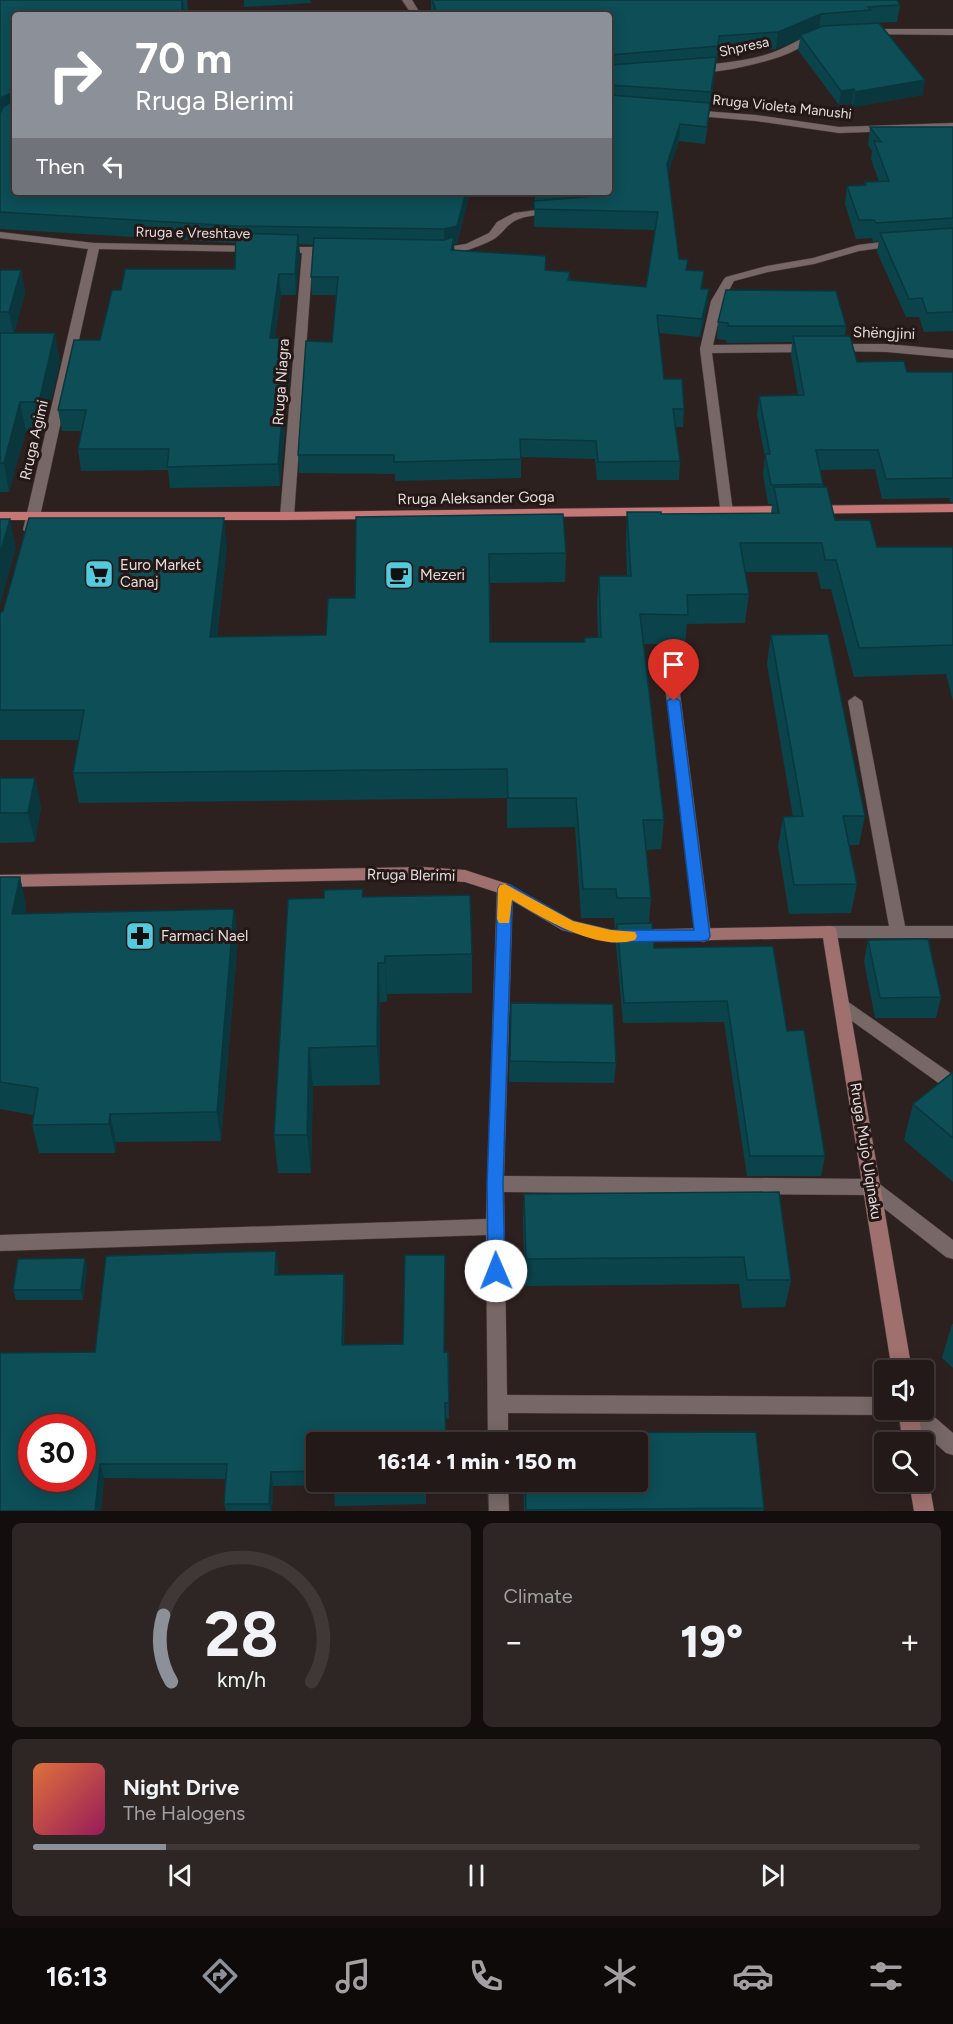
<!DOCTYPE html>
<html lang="en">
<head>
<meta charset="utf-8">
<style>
	:root { --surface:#221918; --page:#2e2625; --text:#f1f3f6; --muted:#a2a0a2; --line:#3f3837; --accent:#8c9099 }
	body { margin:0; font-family:Figtree,sans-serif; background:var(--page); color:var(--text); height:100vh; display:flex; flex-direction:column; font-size:22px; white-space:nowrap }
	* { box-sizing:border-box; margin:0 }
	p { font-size:20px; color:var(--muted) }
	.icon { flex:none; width:33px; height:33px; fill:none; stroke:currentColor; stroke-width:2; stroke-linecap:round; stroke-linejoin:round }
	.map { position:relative; height:1511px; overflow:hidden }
	.details { display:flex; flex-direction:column; gap:12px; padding:12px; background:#130e0d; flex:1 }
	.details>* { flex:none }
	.top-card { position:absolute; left:12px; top:12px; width:600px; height:183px; border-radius:6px; box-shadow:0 3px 15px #0003,0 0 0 2px var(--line); background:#8c9099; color:#fff; overflow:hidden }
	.fabs { position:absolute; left:874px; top:1360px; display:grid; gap:12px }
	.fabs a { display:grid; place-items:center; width:60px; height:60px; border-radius:6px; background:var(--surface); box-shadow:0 3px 15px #0003,0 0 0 2px var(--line); font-size:30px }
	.speed { position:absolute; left:18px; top:1414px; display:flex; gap:12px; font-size:30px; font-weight:700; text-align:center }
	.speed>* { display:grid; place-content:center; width:78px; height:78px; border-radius:50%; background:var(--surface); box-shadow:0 3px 15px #0003,0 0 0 2px var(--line); line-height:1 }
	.speed .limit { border:9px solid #d22; background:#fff; color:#111 }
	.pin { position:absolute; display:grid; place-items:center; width:51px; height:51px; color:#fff; margin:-62px -26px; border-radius:50% 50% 50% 0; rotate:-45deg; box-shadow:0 0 6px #0007 }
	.pin .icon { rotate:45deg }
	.me { position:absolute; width:66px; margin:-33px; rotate:359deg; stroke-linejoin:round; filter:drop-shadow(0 0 4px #0008) }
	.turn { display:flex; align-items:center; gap:21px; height:126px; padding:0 24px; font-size:27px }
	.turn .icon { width:78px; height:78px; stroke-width:2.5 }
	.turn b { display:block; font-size:42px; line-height:51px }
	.then { display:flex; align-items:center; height:57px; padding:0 24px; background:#0003; gap:12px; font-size:22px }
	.big { font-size:45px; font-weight:800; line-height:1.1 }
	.details .widget { flex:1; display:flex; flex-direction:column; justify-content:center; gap:9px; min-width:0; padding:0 21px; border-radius:9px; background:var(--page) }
	.details .dial { align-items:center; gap:0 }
	.dial svg { height:156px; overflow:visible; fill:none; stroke:var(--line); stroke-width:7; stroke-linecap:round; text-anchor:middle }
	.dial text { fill:var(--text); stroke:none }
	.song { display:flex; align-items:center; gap:18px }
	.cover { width:72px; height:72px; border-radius:9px; background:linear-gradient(135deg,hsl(20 70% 55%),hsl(330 70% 35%)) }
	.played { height:6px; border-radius:3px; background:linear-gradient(90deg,var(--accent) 15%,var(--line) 15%) }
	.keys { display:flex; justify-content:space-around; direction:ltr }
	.heat { display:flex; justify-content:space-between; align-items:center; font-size:33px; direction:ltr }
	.details .tiles { flex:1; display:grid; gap:12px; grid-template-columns:1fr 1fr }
	.widget:last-child { grid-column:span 2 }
	.trip { position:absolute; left:306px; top:1432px; width:342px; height:60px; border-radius:6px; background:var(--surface); box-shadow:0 3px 15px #0003,0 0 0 2px var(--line); font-weight:800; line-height:60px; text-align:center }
	.tab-bar { display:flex; height:96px; justify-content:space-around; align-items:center; background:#0e0a0a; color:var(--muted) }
	.tab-bar .icon { width:42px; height:42px }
	.tab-bar .selected { color:var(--accent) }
	.tab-bar b { font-size:27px; color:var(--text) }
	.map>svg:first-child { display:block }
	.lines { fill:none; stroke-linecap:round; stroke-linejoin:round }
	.street-casing { stroke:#473d3c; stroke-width:1 }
	.secondary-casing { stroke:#473d3c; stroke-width:1 }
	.primary-casing { stroke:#473d3c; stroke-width:1 }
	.street { fill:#776867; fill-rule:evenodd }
	.secondary { fill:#9f706e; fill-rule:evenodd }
	.primary { fill:#c67775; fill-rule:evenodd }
	.wall { fill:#0b434b }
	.shaded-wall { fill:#09373d }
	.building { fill:#0d4e57; stroke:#09373d; stroke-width:1.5; fill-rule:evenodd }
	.route { fill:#1a73e8; stroke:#114b97; stroke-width:1.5 }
	.slow { fill:#f59e0b }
	.labels { text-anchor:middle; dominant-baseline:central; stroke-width:6; stroke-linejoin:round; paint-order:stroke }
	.far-street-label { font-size:14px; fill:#e5dcdb; stroke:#241817 }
	.street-label { font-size:15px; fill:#e5dcdb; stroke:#241817 }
	.poi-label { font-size:15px; fill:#e5dcdb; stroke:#241817; text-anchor:start }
</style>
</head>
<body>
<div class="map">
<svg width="953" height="1511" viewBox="0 0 953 1511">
	<rect width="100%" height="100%" fill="#2d2120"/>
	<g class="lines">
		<!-- street casing -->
		<g class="street-casing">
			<g id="street">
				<path d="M402,0H412L420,13L418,15H412Z"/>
				<path d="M866,29H953V35L863,34V30Z"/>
				<path d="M818,33L823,36L821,38C808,41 800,49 787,54C771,61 704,79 691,69L696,66C721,63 747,61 771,53C787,48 800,37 818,33Z"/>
				<path d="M690,110L756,115L839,127L953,123V129L839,133L756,121L686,115V111Z"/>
				<path d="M552,208L556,209V213C544,216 530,214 519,219C507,223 504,233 494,239C482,246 440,262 428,252L434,249L466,244L489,233L497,222L514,213Z"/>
				<path d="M0,232L94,243L254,246L260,249L254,252L99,249L37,530L30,534L23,530L88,249L0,238Z"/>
				<path d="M898,240L904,243L902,245L859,251L814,264L768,272L734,281L723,301L713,345L811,344L817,348L811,352L712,353L733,512L726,516L721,515L700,349L711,301L724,279L726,277L767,266L813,258L858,245Z"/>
				<path d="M278,247H332L338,250L332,253H313L294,516L287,520L280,516L302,253L274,252L272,250Z"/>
				<path d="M835,344H887L953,350V358L887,352L831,351V345Z"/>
				<path d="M671,673L678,678L711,936L709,940L703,942L697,940L695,936L664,678Z"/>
				<path d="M855,696L862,701L905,926H953V938H830L824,936L822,932L824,928L830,926H889L848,701Z"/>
				<path d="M505,883L511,885L513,889L504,1176L871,1179L877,1182L953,1240V1259L946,1257L867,1195L504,1192L507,1395L885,1397V1410H893L892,1412L885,1415L508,1413V1443H488L486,1235L0,1251V1235L486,1219L497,889L499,885Z"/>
				<path d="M844,999L953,1075V1091L947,1089L838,1011L836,1006L838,1001Z"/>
				<path d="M924,1408L953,1433V1455L946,1453L905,1416L902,1410H924Z"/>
				<path d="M488,1482H508L509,1511H489Z"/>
			</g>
		</g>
		<!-- secondary casing -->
		<g class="secondary-casing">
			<g id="secondary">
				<path d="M423,867L465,870L511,885L572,921L611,930L830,926L836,928L912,1371H892L823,938L611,942L562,930L499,893L465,882L423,879L0,887V875Z"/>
				<path d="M898,1410H918L923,1443H903Z"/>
				<path d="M924,1474L929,1482L934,1511H914L909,1482H924Z"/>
			</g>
		</g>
		<!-- primary casing -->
		<g class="primary-casing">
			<path id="primary" d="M953,504V512L287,520H0V512H287Z"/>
		</g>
		<!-- street -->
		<use href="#street" class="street"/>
		<!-- secondary -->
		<use href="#secondary" class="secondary"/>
		<!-- primary -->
		<use href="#primary" class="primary"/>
	</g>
	<!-- wall -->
	<g class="wall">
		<path d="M0,0H187L188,11H184V15H15V192H470L457,244H454V250L546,256V270L570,272V280L646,287L655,230L534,227L535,192H609V15H432L431,12V0H897L900,5L897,22L869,23L923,95L853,107L852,104L839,105L798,50L800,39L776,49L718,52L705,144L679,141L668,174L679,259L687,270L704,271L702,289H709L707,307L700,337L659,333L664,379L684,409L683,427H675L680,461L679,480H597L595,459L521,457V478L395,481V474L299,473L298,455L332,342L336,295H312L311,277L313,245L299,244L300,255L296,295H281L275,338H289L291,359L280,486L170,488L168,470L81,471L78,449L82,431H62L58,410L100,340L121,290L235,269V243L0,229Z"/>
		<path d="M244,0H310L311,3L244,7Z"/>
		<path d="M870,127H953V331L924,332L919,317H906L877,252L879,241L873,242L872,238L856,239L845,204L847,186L864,185L865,182H879L871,159L872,151L868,145Z"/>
		<path d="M0,270H21L25,293L14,333L60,361L44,431H26L9,492H0Z"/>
		<path d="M718,322L846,326L845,336L857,362L907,372H953V503L950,502L949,498L882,499L875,469L820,470L823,484V487L835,520L877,547H953V701L946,674L854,677L831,589H821L817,572H745L749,594L745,623L687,624L685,644H644L664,820L661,849L646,850L651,898L649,923L654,948L787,1031L825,1156L821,1176H747L724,1022L623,1023L616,944L617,928H615L614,918H581L575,827L507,828V798L79,803L73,773L79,740H0V613L227,547L217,637L326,635L355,598L356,517L566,553L565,582L489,583L490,642H584V638L598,637L597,605L599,576H627L626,541L627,512L661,514H771L772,504H768L763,474L765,457L757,415L759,396L798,395L791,355L792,342L727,343L726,340L717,339Z"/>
		<path d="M771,635L865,816L859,845H849L857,884L851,913L789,914L778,846L783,817H793L767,664Z"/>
		<path d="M0,778L41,807L35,842L0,843Z"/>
		<path d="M0,877H20L26,906L25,914L234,909L238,939L221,1141L116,1142L115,1153H39L32,1125L33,1115L0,1109Z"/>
		<path d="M363,889V897L472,954V993L387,994V1002H380V1085L313,1086L311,1173H278L274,1135L324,898Z"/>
		<path d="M868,940L941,997L936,1018H875L864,961Z"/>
		<path d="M511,1003L616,1063L614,1083L509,1082Z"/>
		<path d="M953,1072V1182L904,1140L913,1104Z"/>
		<path d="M779,1192L791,1280L785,1307L742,1308L739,1284L525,1286L523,1222L524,1194Z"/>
		<path d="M276,1251L278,1266V1275L344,1274L345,1290L344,1345L403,1344L445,1255L444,1352H448L449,1418L316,1443V1482H426V1504L335,1506L334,1485L273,1486L272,1511H226L224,1504L226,1479L104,1478L101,1511H0L95,1352Z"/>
		<path d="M85,1258L87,1268L83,1300H16L13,1290Z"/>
		<path d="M952,1324H953V1368L942,1358Z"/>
		<path d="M756,1432L764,1508L763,1511H524L523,1482H638V1443H523L524,1433Z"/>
	</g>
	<!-- shaded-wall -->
	<g class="shaded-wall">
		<path d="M182,0H183L184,15H182Z"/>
		<path d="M821,14L819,31L800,35V39L776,49L778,32Z"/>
		<path d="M716,57L715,73L710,109L711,92Z"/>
		<path d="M925,80L923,95L853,107L855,92Z"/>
		<path d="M854,89L852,104L839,105L841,91Z"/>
		<path d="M14,92L15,109L0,117V98Z"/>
		<path d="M680,124L679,141L666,181L667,164Z"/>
		<path d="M466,192H470L457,244H454L455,255L444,247V229Z"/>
		<path d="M298,235L300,255L296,295L295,274Z"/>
		<path d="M21,270L25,293L14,335L9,312Z"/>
		<path d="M279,274L281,295L272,359L270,338Z"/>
		<path d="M709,289L707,307L700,337L702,319Z"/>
		<path d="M55,333L60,361L44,431L39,402Z"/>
		<path d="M289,338L291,359L280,486L278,464Z"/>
		<path d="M20,402L26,431L9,492L4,463Z"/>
		<path d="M224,518L227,547L213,667L210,637Z"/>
		<path d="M10,519L16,548L0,606V554Z"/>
		<path d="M35,778L41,807L35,842L28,813Z"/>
		<path d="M20,877L26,906L19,943L12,914Z"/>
		<path d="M234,909L238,939L221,1141L217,1112Z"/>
		<path d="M385,956L387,994V1002L385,963Z"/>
		<path d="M378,963L380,1002V1085L377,1046Z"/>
		<path d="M309,1048L313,1086L311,1173L307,1135Z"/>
		<path d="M110,1114L116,1142L115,1153L109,1124Z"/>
		<path d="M276,1251L278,1266L277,1291L275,1275Z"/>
		<path d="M85,1258L87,1268L83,1300L81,1290Z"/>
		<path d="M344,1274L345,1290L343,1360L342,1345Z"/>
		<path d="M100,1464L104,1478L101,1511H95Z"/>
		<path d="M271,1472L273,1486L272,1511H271L269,1504Z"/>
	</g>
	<!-- building -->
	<g class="building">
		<path d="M0,0H182V15H15V192H466L457,226L444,229L236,226L0,212V114L3,107L14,100V92L0,98Z"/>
		<path d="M432,0H897L900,5L868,7L871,10L821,14L778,32L719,36L718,46L610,55L609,57V15H438Z"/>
		<path d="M879,23L925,80L855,92L854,89L841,91L800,35L823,26Z"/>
		<path d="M716,57L711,92L610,85L609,86V64L610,65Z"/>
		<path d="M609,93L610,95L710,103L707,127L680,124L667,164L679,259L688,260L686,270L704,271L701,289H709L702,319L657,315L664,379H682L684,409H673L680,461L598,462L596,441L520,439L521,459L394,462V455H298L306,341L332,342L338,277H311L314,238L444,240L454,237L451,250L546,256L545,270L570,272L568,280L646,287L658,212L534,209V201L596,196L597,192H609Z"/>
		<path d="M870,127H953V218L876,223L874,220H859L847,186L866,185L865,182L889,181L874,141L881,142Z"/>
		<path d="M953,228V312L927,313L922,298L909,299L880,233Z"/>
		<path d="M236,233L298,235L295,274H279L270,338H289L278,464L167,467L169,449H78L86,410H58L74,340H100L112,290H121L125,269H235Z"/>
		<path d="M0,270H21L9,312H0Z"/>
		<path d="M726,290L836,291L846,326H728V323L718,322Z"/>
		<path d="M0,333H55L39,402H20L4,463H0Z"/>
		<path d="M793,336H850L857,362L904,361L907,372H953V478L886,479L878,450H816L823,484L771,485L765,454H770L759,396L804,395Z"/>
		<path d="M774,487H827L835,520H870L877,547H953V646V645L859,648L836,560H825L822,543H740L749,594L687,595L688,615L640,614L664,820H643L651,898H617L616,889H583L576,798H508L507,769L73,773L84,710H0V613L3,611L29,518H224L210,637L326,635L328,598H355L356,517L563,514L566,553L489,554L490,642H585L584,638L601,637L599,576H631L627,512H661V514L779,513Z"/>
		<path d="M0,519H10L0,554Z"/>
		<path d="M828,634L865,816H843L857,884L794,885L783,817L803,816L771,635Z"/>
		<path d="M0,778H35L28,813H0Z"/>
		<path d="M0,877H20L12,914L234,909L217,1112L110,1114L109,1124L32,1125L38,1088L0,1082Z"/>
		<path d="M363,889L362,897L470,895L472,954L385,956V963H378L377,1046L309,1048L307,1135H274L288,899L324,898V890Z"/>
		<path d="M652,923L654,948L773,946L787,1031L804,1030L825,1156H750L727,1001L624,1003L617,924Z"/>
		<path d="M928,939L941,997L880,998L868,940Z"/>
		<path d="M511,1003L613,1004L616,1063L510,1061Z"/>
		<path d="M953,1072V1138L913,1104Z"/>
		<path d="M779,1192L791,1280H747L744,1257L526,1259L524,1194Z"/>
		<path d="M276,1251L275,1275L344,1274L342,1345L403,1344L405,1255H445L444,1352H448L449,1403H445L446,1443H316V1471L271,1472L269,1504H224L227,1464H100L95,1511H0V1353L95,1352L106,1256ZM32,1428H82V1479H32Z"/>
		<path d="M85,1258L81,1290H13L18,1259Z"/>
		<path d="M756,1432L764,1508L526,1510L525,1482H638V1443H524V1433Z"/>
		<path d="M334,1482H425V1490L334,1492Z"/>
	</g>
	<!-- route -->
	<path class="route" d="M674,697L680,701L710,936L708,940L702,941L611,942L563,929L512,900L503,1184L505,1271L502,1276L496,1278L490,1276L488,1271L487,1184L498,889L500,885H510L573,921L611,930H694L667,701Z"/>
	<!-- slow -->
	<path class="slow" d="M505,884L573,921L611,930L635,932L637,936L635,940C597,952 543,918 512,900L509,923H499L497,919L498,889L500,885Z"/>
	<!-- icons -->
	<defs>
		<g id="supermarket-square" transform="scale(1.5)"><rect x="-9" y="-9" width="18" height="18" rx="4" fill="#54cadd" stroke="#241817"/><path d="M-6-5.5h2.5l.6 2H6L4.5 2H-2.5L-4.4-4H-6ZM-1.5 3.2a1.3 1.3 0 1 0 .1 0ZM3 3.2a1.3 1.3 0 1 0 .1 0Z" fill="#111"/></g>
		<g id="cafe-square" transform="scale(1.5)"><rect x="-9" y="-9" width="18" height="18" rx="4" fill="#54cadd" stroke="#241817"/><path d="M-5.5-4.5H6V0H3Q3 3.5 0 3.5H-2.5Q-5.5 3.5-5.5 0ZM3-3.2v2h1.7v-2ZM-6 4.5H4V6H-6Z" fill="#111"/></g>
		<g id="pharmacy-square" transform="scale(1.5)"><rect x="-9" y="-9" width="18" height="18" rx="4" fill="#54cadd" stroke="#241817"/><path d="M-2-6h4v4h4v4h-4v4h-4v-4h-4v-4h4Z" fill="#111"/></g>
	</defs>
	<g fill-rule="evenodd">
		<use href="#supermarket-square" x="99" y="574"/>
		<use href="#cafe-square" x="399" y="575"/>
		<use href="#pharmacy-square" x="140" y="936"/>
	</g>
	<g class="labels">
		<!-- far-street labels -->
		<g class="far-street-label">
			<text transform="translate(744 47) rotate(-12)">Shpresa</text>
			<text transform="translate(782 107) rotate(6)">Rruga Violeta Manushi</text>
			<text transform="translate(193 233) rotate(1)">Rruga e Vreshtave</text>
		</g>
		<!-- street labels -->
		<g class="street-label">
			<text transform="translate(884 333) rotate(2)">Shëngjini</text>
			<text transform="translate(281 382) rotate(-86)">Rruga Niagra</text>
			<text transform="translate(34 440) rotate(-77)">Rruga Agimi</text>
			<text transform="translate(476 498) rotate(-1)">Rruga Aleksander Goga</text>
			<text transform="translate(411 875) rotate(1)">Rruga Blerimi</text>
			<text transform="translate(866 1151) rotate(81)">Rruga Mujo Ulqinaku</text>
		</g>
		<!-- poi labels -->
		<g class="poi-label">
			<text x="120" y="565">Euro Market<tspan x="120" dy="17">Canaj</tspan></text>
			<text x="420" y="575">Mezeri</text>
			<text x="161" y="936">Farmaci Nael</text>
		</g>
	</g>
</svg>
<div class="fabs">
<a><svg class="icon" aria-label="sound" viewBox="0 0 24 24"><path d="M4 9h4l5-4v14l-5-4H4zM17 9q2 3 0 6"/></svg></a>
<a><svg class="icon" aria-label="search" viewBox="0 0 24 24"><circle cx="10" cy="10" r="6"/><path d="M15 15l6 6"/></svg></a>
</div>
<div class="speed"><div class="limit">30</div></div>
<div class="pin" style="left:674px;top:701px;background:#d93025"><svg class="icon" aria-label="arrive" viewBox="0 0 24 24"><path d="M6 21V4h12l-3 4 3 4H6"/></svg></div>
<svg class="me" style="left:496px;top:1271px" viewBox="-20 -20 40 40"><circle r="19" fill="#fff"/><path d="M0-13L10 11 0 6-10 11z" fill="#1a73e8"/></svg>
<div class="trip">16:14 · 1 min · 150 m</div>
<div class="top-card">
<div class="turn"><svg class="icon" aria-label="right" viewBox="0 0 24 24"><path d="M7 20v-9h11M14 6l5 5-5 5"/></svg><div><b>70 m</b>Rruga Blerimi</div></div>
<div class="then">Then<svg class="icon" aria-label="left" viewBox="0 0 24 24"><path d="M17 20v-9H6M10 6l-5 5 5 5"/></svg></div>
</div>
</div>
<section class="details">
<div class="tiles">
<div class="widget dial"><svg viewBox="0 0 100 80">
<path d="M14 69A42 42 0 1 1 86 69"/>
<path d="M14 69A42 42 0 0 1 10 35" stroke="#8c9099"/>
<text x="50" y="56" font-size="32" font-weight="700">28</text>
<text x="50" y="72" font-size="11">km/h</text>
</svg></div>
<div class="widget"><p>Climate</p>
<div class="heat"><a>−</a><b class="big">19°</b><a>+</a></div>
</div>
<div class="widget">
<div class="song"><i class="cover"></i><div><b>Night Drive</b><p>The Halogens</p></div></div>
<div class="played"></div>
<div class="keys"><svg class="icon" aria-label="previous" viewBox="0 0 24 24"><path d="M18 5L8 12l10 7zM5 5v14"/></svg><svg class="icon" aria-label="pause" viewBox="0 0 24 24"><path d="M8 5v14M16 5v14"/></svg><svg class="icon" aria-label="next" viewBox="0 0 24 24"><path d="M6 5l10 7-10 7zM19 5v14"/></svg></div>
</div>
</div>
</section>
<nav class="tab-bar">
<b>16:13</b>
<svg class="icon selected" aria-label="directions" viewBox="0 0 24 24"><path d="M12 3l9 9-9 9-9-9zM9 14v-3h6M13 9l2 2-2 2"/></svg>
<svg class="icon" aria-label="music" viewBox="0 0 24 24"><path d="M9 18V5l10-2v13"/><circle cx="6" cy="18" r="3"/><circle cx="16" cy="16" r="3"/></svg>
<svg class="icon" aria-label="phone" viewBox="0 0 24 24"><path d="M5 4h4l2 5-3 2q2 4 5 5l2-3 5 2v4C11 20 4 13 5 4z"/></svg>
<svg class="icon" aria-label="climate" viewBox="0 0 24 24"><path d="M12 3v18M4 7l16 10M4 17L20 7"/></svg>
<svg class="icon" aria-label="car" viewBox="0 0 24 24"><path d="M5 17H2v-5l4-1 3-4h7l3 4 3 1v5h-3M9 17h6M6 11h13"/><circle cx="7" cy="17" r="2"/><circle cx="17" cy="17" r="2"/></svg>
<svg class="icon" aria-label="filters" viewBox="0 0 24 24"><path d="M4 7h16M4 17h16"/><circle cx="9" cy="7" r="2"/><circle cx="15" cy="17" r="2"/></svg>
</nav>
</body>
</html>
